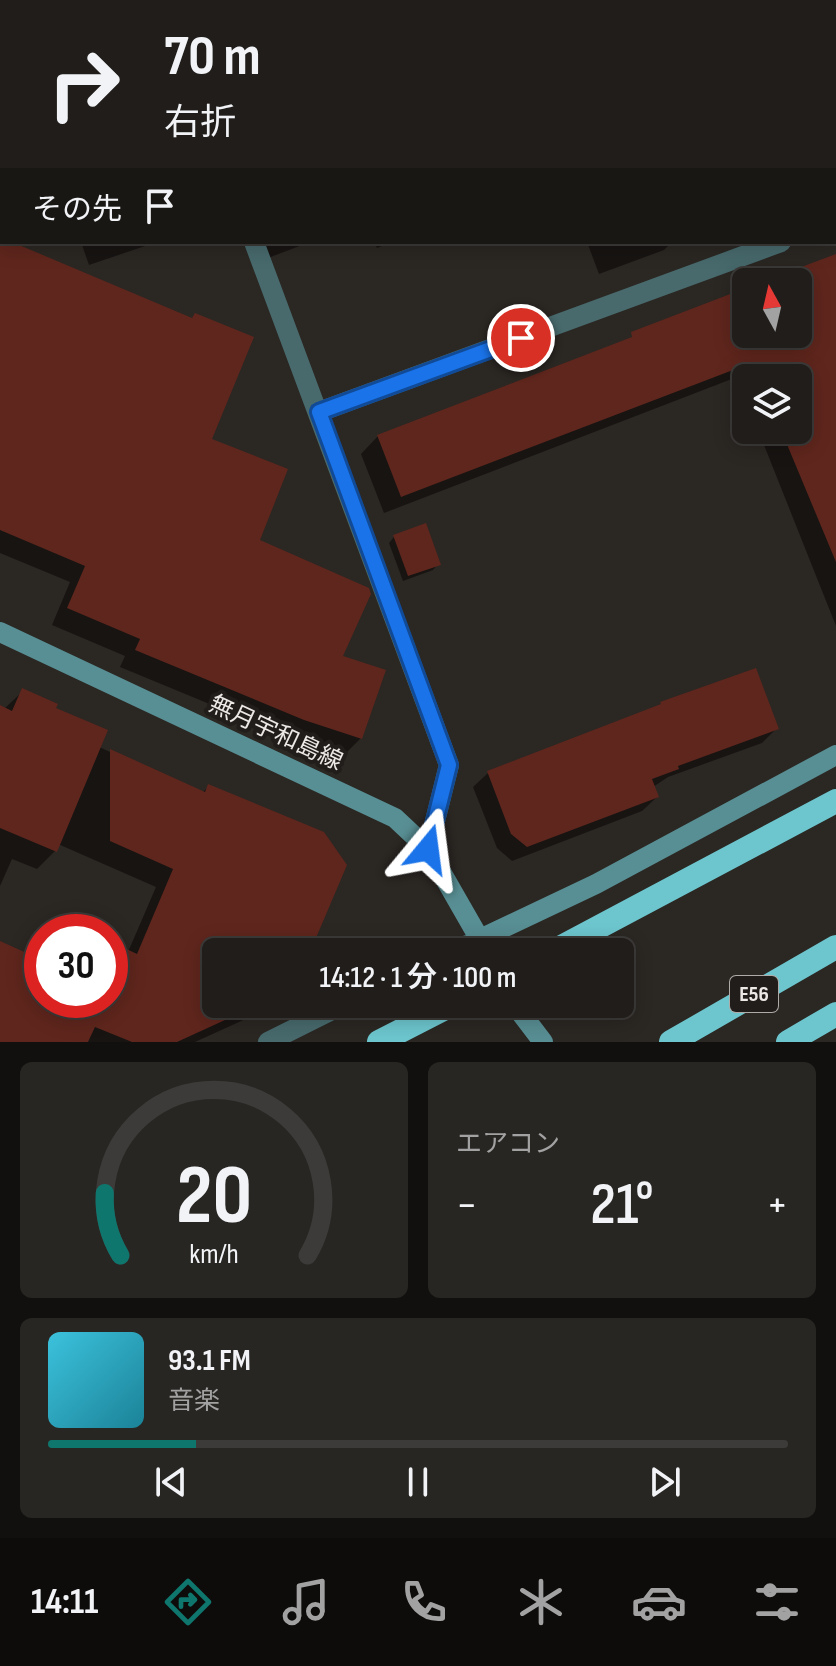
<!DOCTYPE html>
<html lang="ja">
<head>
<meta charset="utf-8">
<style>
	:root { --surface:#201d1a; --page:#282623; --text:#f1f3f6; --muted:#a2a2a2; --line:#3d3b39; --accent:#0f766e }
	body { margin:0; font-family:"Sofia Sans Condensed","Noto Sans JP",sans-serif; background:var(--page); color:var(--text); height:100vh; display:flex; flex-direction:column; font-size:30px; white-space:nowrap }
	* { box-sizing:border-box; margin:0 }
	p { font-size:26px; color:var(--muted) }
	.icon { flex:none; width:44px; height:44px; fill:none; stroke:currentColor; stroke-width:2; stroke-linecap:round; stroke-linejoin:round }
	.map { position:relative; height:1042px; overflow:hidden }
	.side { display:flex; flex-direction:column; gap:20px; padding:20px; background:#12100e; flex:1 }
	.side>* { flex:none }
	.guide { position:absolute; left:0px; top:0px; width:836px; height:244px; box-shadow:0 4px 20px #0003,0 0 0 2px var(--line); background:#201d1a; color:var(--text); overflow:hidden }
	.needle { width:52px; rotate:352deg }
	.buttons { position:absolute; left:732px; top:268px; display:grid; gap:16px }
	.buttons a { display:grid; place-items:center; width:80px; height:80px; border-radius:12px; background:var(--surface); box-shadow:0 4px 20px #0003,0 0 0 2px var(--line); font-size:40px }
	.speed { position:absolute; left:24px; top:914px; display:flex; gap:16px; font-size:40px; font-weight:700; text-align:center }
	.speed>* { display:grid; place-content:center; width:104px; height:104px; border-radius:50%; background:var(--surface); box-shadow:0 4px 20px #0003,0 0 0 2px var(--line); line-height:1 }
	.speed .limit { border:12px solid #d22; background:#fff; color:#111 }
	.pin { position:absolute; display:grid; place-items:center; width:68px; height:68px; color:#fff; margin:-34px; border:4px solid #fff; border-radius:50%; box-shadow:0 2px 8px #0007 }
	.me { position:absolute; width:88px; margin:-44px; rotate:16deg; stroke-linejoin:round; filter:drop-shadow(0 0 6px #0008) }
	.turn { display:flex; align-items:center; gap:28px; height:168px; padding:0 32px; font-size:36px }
	.turn .icon { width:104px; height:104px; stroke-width:2.5 }
	.turn b { display:block; font-size:56px; line-height:68px }
	.then { display:flex; align-items:center; height:76px; padding:0 32px; background:#0003; gap:16px; font-size:30px }
	.big { font-size:60px; font-weight:600; line-height:1.1 }
	.side .card { flex:1; display:flex; flex-direction:column; justify-content:center; gap:12px; min-width:0; padding:0 28px; border-radius:12px; background:var(--page) }
	.side .dial { align-items:center; gap:0 }
	.dial svg { height:208px; overflow:visible; fill:none; stroke:var(--line); stroke-width:7; stroke-linecap:round; text-anchor:middle }
	.dial text { fill:var(--text); stroke:none }
	.song { display:flex; align-items:center; gap:24px }
	.cover { width:96px; height:96px; border-radius:12px; background:linear-gradient(135deg,hsl(190 70% 55%),hsl(190 70% 35%)) }
	.played { height:8px; border-radius:4px; background:linear-gradient(90deg,var(--accent) 20%,var(--line) 20%) }
	.keys { display:flex; justify-content:space-around; direction:ltr }
	.heat { display:flex; justify-content:space-between; align-items:center; font-size:44px; direction:ltr }
	.side .tiles { flex:1; display:grid; gap:20px; grid-template-columns:1fr 1fr }
	.card:last-child { grid-column:span 2 }
	.trip { position:absolute; left:202px; top:938px; width:432px; height:80px; border-radius:12px; background:var(--surface); box-shadow:0 4px 20px #0003,0 0 0 2px var(--line); font-weight:600; line-height:80px; text-align:center }
	.menu { display:flex; height:128px; justify-content:space-around; align-items:center; background:#0d0c0a; color:var(--muted) }
	.menu .icon { width:56px; height:56px }
	.menu .on { color:var(--accent) }
	.menu b { font-size:36px; color:var(--text) }
	.map>svg:first-child { display:block }
	.shadow { fill:#0007 }
	.building { fill:#5f261d }
	.lines { fill:none; stroke-linecap:round; stroke-linejoin:round }
	.street { stroke:#486a6d; stroke-width:20 }
	.secondary { stroke:#588f94; stroke-width:20 }
	.highway { stroke:#6dc6ce; stroke-width:24 }
	.route-casing { stroke:#114b97; stroke-width:20 }
	.route { stroke:#1a73e8; stroke-width:14 }
	.labels { text-anchor:middle; dominant-baseline:central; stroke-width:8; stroke-linejoin:round; paint-order:stroke }
	.shield { fill:#211d1a; stroke:#aeaba9; stroke-width:2 }
	.shield-label { font-size:22px; font-weight:bold; fill:#ebe8e6 }
	.street-label { font-size:24px; fill:#ebe8e6; stroke:#211d1a }
</style>
</head>
<body>
<div class="map">
<svg width="836" height="1042" viewBox="0 0 836 1042">
	<rect width="100%" height="100%" fill="#2b2723"/>
	<!-- shadow -->
	<g class="shadow">
		<path d="M0,0H98L99,2H2V30Z"/>
		<path d="M261,0H548V2H262Z"/>
		<path d="M672,0H836V188L834,189V2Z"/>
		<path d="M0,239L2,242L191,319L195,315L210,440L257,541L340,657L361,738L344,755L287,736L120,667L125,656L52,625L70,582L0,553Z"/>
		<path d="M81,242H157L89,265Z"/>
		<path d="M262,242H310L268,258Z"/>
		<path d="M374,242H392L377,248Z"/>
		<path d="M587,242H672L664,250L599,274Z"/>
		<path d="M836,256V626L758,430H798V378H746V401L737,377L384,513L361,454L378,436L728,302L746,290V334H798V282H767Z"/>
		<path d="M394,537L438,564L433,570L403,581L389,543Z"/>
		<path d="M23,691L53,709L99,747L202,793L209,786L307,952H216V1004H263L250,1017L195,1042H0V943L42,962V1000H110V943L128,952L156,887L58,844L55,851L37,869L12,859L0,886V707L4,709Z"/>
		<path d="M776,729L762,743L668,777L653,787L657,797L642,811L512,861L497,848L473,787L488,773Z"/>
	</g>
	<!-- building -->
	<g class="building">
		<path d="M0,237L2,242H12L192,318L195,313L254,337L212,439L288,469L260,540L369,588L371,594L343,656L386,670L362,739L304,720L135,650L140,639L67,608L85,566L0,530Z"/>
		<path d="M836,254V562L781,430H798V378H761L754,362L401,497L377,435L632,337L631,332L746,288V334H798V282H761Z"/>
		<path d="M426,523L441,565L408,576L393,535Z"/>
		<path d="M756,668L779,729L678,766L679,769L652,779L659,797L527,847L511,834L487,771L661,704L660,702Z"/>
		<path d="M22,688L58,704L56,708L108,730L57,852L0,828V705L12,711Z"/>
		<path d="M110,749L205,792L208,784L324,832L347,865L310,952H216V1004H260L177,1042H132L95,1027L88,1042H0V941L42,960V1000H110V941L137,954L173,869L110,841Z"/>
	</g>
	<g class="lines">
		<!-- street -->
		<g class="street">
			<path d="M162,0L163,2"/>
			<path d="M834,222H836"/>
			<path d="M254,242L449,765L428,849"/>
			<path d="M319,412L781,242"/>
			<path d="M452,952L480,939"/>
			<path d="M268,1042L344,1004"/>
		</g>
		<!-- secondary -->
		<g class="secondary">
			<path d="M0,632L395,818L428,849L487,952"/>
			<path d="M480,939L596,884L836,755"/>
			<path d="M514,1004L543,1042"/>
		</g>
		<!-- highway -->
		<g class="highway">
			<path d="M552,952L836,801"/>
			<path d="M379,1042L453,1004"/>
			<path d="M671,1042L836,947"/>
			<path d="M788,1042L836,1014"/>
		</g>
	</g>
	<g class="lines">
		<!-- route casing -->
		<g class="route-casing">
			<path id="route" d="M428,849L449,765L319,412L521,338"/>
		</g>
		<!-- route -->
		<use href="#route" class="route"/>
	</g>
	<g class="labels">
		<!-- shield labels -->
		<rect class="shield" x="730" y="976" width="48" height="36" rx="6"/>
		<g class="shield-label">
			<text x="754" y="994">E56</text>
		</g>
		<!-- street labels -->
		<g class="street-label">
			<text transform="translate(276 733) rotate(25)">無月宇和島線</text>
		</g>
	</g>
</svg>
<div class="buttons">
<a><svg class="needle" viewBox="-14 -14 28 28"><path d="M0-13l5 13h-10z" fill="#e53935"/><path d="M0 13l5-13h-10z" fill="#a2a2a2"/></svg></a>
<a><svg class="icon" aria-label="layers" viewBox="0 0 24 24"><path d="M12 4l9 5-9 5-9-5zM3 14l9 5 9-5"/></svg></a>
</div>
<div class="speed"><div class="limit">30</div></div>
<div class="pin" style="left:521px;top:338px;background:#d93025"><svg class="icon" aria-label="arrive" viewBox="0 0 24 24"><path d="M6 21V4h12l-3 4 3 4H6"/></svg></div>
<svg class="me" style="left:428px;top:849px" viewBox="-20 -20 40 40"><path d="M0-17L14 15 0 8-14 15z" fill="#1a73e8" stroke="#fff" stroke-width="4"/></svg>
<div class="trip">14:12 · 1 分 · 100 m</div>
<div class="guide">
<div class="turn"><svg class="icon" aria-label="right" viewBox="0 0 24 24"><path d="M7 20v-9h11M14 6l5 5-5 5"/></svg><div><b>70 m</b>右折</div></div>
<div class="then">その先<svg class="icon" aria-label="arrive" viewBox="0 0 24 24"><path d="M6 21V4h12l-3 4 3 4H6"/></svg></div>
</div>
</div>
<section class="side">
<div class="tiles">
<div class="card dial"><svg viewBox="0 0 100 80">
<path d="M14 69A42 42 0 1 1 86 69"/>
<path d="M14 69A42 42 0 0 1 8 45" stroke="#0f766e"/>
<text x="50" y="56" font-size="32" font-weight="700">20</text>
<text x="50" y="72" font-size="11">km/h</text>
</svg></div>
<div class="card"><p>エアコン</p>
<div class="heat"><a>−</a><b class="big">21°</b><a>+</a></div>
</div>
<div class="card">
<div class="song"><i class="cover"></i><div><b>93.1 FM</b><p>音楽</p></div></div>
<div class="played"></div>
<div class="keys"><svg class="icon" aria-label="previous" viewBox="0 0 24 24"><path d="M18 5L8 12l10 7zM5 5v14"/></svg><svg class="icon" aria-label="pause" viewBox="0 0 24 24"><path d="M8 5v14M16 5v14"/></svg><svg class="icon" aria-label="next" viewBox="0 0 24 24"><path d="M6 5l10 7-10 7zM19 5v14"/></svg></div>
</div>
</div>
</section>
<nav class="menu">
<b>14:11</b>
<svg class="icon on" aria-label="directions" viewBox="0 0 24 24"><path d="M12 3l9 9-9 9-9-9zM9 14v-3h6M13 9l2 2-2 2"/></svg>
<svg class="icon" aria-label="music" viewBox="0 0 24 24"><path d="M9 18V5l10-2v13"/><circle cx="6" cy="18" r="3"/><circle cx="16" cy="16" r="3"/></svg>
<svg class="icon" aria-label="phone" viewBox="0 0 24 24"><path d="M5 4h4l2 5-3 2q2 4 5 5l2-3 5 2v4C11 20 4 13 5 4z"/></svg>
<svg class="icon" aria-label="climate" viewBox="0 0 24 24"><path d="M12 3v18M4 7l16 10M4 17L20 7"/></svg>
<svg class="icon" aria-label="car" viewBox="0 0 24 24"><path d="M5 17H2v-5l4-1 3-4h7l3 4 3 1v5h-3M9 17h6M6 11h13"/><circle cx="7" cy="17" r="2"/><circle cx="17" cy="17" r="2"/></svg>
<svg class="icon" aria-label="filters" viewBox="0 0 24 24"><path d="M4 7h16M4 17h16"/><circle cx="9" cy="7" r="2"/><circle cx="15" cy="17" r="2"/></svg>
</nav>
</body>
</html>
